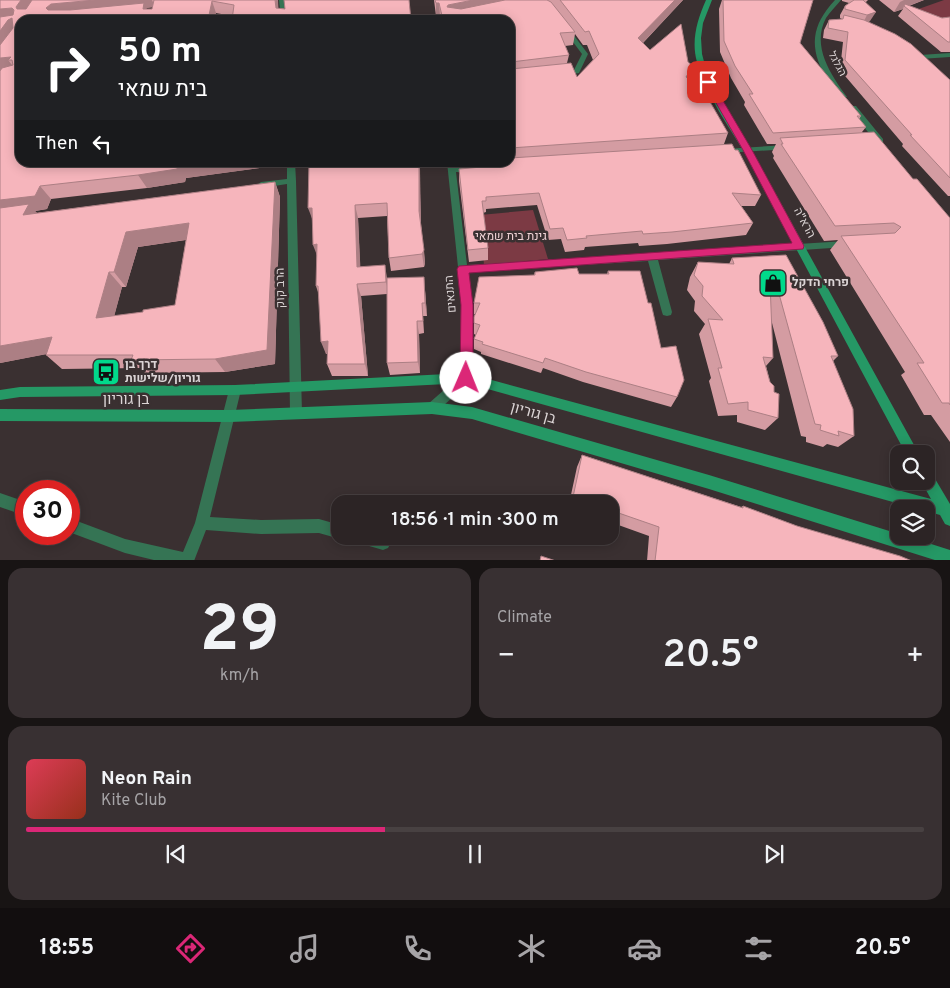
<!DOCTYPE html>
<html lang="en">
<head>
<meta charset="utf-8">
<style>
	:root { --surface:#2c2425; --page:#383032; --text:#f1f3f6; --muted:#a6a4a7; --line:#484142; --accent:#db2777 }
	body { margin:0; font-family:Overpass,Heebo,sans-serif; background:var(--page); color:var(--text); height:100vh; display:flex; flex-direction:column; font-size:19px; white-space:nowrap }
	* { box-sizing:border-box; margin:0 }
	p { font-size:16px; color:var(--muted) }
	.icon { flex:none; width:28px; height:28px; fill:none; stroke:currentColor; stroke-width:2; stroke-linecap:round; stroke-linejoin:round }
	.map { position:relative; height:560px; overflow:hidden }
	.details { display:flex; flex-direction:column; gap:8px; padding:8px; background:#181414; flex:1 }
	.details>* { flex:none }
	.guide { position:absolute; left:15px; top:15px; width:500px; height:152px; border-radius:15px; box-shadow:0 2px 12px #0003,0 0 0 1px var(--line); background:#202124; color:#fff; overflow:hidden }
	.buttons { position:absolute; left:890px; top:445px; display:grid; gap:10px }
	.buttons a { display:grid; place-items:center; width:45px; height:45px; border-radius:10px; background:var(--surface); box-shadow:0 2px 12px #0003,0 0 0 1px var(--line); font-size:25px }
	.speed { position:absolute; left:15px; top:480px; display:flex; gap:10px; font-size:25px; font-weight:700; text-align:center }
	.speed>* { display:grid; place-content:center; width:65px; height:65px; border-radius:50%; background:var(--surface); box-shadow:0 2px 12px #0003,0 0 0 1px var(--line); line-height:1 }
	.speed .limit { border:8px solid #d22; background:#fff; color:#111 }
	.pin { position:absolute; display:grid; place-items:center; width:42px; height:42px; color:#fff; margin:-21px; border-radius:10px; box-shadow:0 2px 8px #0006 }
	.me { position:absolute; width:55px; margin:-28px; rotate:1deg; stroke-linejoin:round; filter:drop-shadow(0 0 4px #0008) }
	.turn { display:flex; align-items:center; gap:18px; height:105px; padding:0 20px; font-size:22px }
	.turn .icon { width:65px; height:65px; stroke-width:2.5 }
	.turn b { display:block; font-size:35px; line-height:42px }
	.then { display:flex; align-items:center; height:48px; padding:0 20px; background:#0003; gap:10px; font-size:19px }
	.big { font-size:38px; font-weight:600; line-height:1.1 }
	.details .tile { flex:1; display:flex; flex-direction:column; justify-content:center; gap:8px; min-width:0; padding:0 18px; border-radius:15px; background:var(--page) }
	.details .dial { align-items:center; gap:0 }
	.dial b { font-size:65px; line-height:1 }
	.song { display:flex; align-items:center; gap:15px }
	.cover { width:60px; height:60px; border-radius:8px; background:linear-gradient(135deg,hsl(350 70% 55%),hsl(10 70% 35%)) }
	.played { height:5px; border-radius:2px; background:linear-gradient(90deg,var(--accent) 40%,var(--line) 40%) }
	.keys { display:flex; justify-content:space-around; direction:ltr }
	.heat { display:flex; justify-content:space-between; align-items:center; font-size:28px; direction:ltr }
	.details .tiles { flex:1; display:grid; gap:8px; grid-template-columns:1fr 1fr }
	.tile:last-child { grid-column:span 2 }
	.trip { position:absolute; left:331px; top:495px; width:288px; height:50px; border-radius:15px; background:var(--surface); box-shadow:0 2px 12px #0003,0 0 0 1px var(--line); font-weight:600; line-height:50px; text-align:center }
	.tabs { display:flex; height:80px; justify-content:space-around; align-items:center; background:#120e0f; color:var(--muted) }
	.tabs .icon { width:35px; height:35px }
	.tabs .selected { color:var(--accent) }
	.tabs b { font-size:22px; color:var(--text) }
	.map>svg:first-child { display:block }
	.green { fill:#7c3a44 }
	.lines { fill:none; stroke-linecap:round; stroke-linejoin:round }
	.street { fill:#357454; fill-rule:evenodd }
	.secondary { fill:#259865; fill-rule:evenodd }
	.wall { fill:#d49ca2; fill-rule:evenodd }
	.shaded-wall { fill:#ac7f84 }
	.building { fill:#f6b5bc; stroke:#ac7f84; fill-rule:evenodd }
	.route { fill:#db2777; stroke:#8e194d }
	.labels { text-anchor:middle; dominant-baseline:central; stroke-width:5; stroke-linejoin:round; paint-order:stroke }
	.far-street-label { font-size:11px; fill:#dbd4d5; stroke:#3a3031 }
	.street-label { font-size:12px; fill:#dbd4d5; stroke:#3a3031 }
	.park-label { font-size:12px; fill:#f1d4d7; stroke:#3a3031 }
	.poi-label { font-size:12px; font-weight:bold; fill:#dbd4d5; stroke:#3a3031; text-anchor:start }
	.near-street-label { font-size:15px; fill:#dbd4d5; stroke:#3a3031 }
</style>
</head>
<body>
<div class="map">
<svg width="950" height="561" viewBox="0 0 950 561">
	<rect width="100%" height="100%" fill="#3a3031"/>
	<!-- green -->
	<g class="green">
		<path d="M944,0H950V21L910,12Z"/>
		<path d="M533,210L548,259L484,265L480,215Z"/>
	</g>
	<g class="lines">
		<!-- street -->
		<g class="street">
			<path d="M279,0H285L287,20H281Z"/>
			<path d="M835,0H841C836,6 830,12 826,18C811,46 831,75 847,97L843,99C836,96 830,85 826,78C809,47 811,26 835,0Z"/>
			<path d="M567,28L569,29L588,54L579,73L563,76L561,75V73L574,70L582,54L564,30Z"/>
			<path d="M950,53V57L920,59L917,57L920,55Z"/>
			<path d="M850,106H856L883,139V143H877L850,110Z"/>
			<path d="M787,145H790V149L725,153L721,151L725,149Z"/>
			<path d="M287,162H295L296,181L302,413L300,417L296,419L292,417L290,413L287,184L261,188L257,185L261,182L287,179Z"/>
			<path d="M447,162H455L456,167L471,166L475,169L471,172H456L467,265L846,241L851,244L846,247L658,260L672,312L671,315L667,316L663,315L662,312L648,261L468,272L472,305V378L470,382L436,412L432,414L428,412L426,408L428,404L460,376L462,305Z"/>
			<path d="M235,385L239,386L241,390L210,517L261,520L319,519L340,525V536L345,537L340,539L319,533L261,534L206,530L194,561H158L125,553L69,532V518L125,539L183,552L195,523L229,390L231,386Z"/>
			<path d="M0,493L26,502V516L0,507Z"/>
			<path d="M350,536H395L388,548L383,550L352,541Z"/>
		</g>
		<!-- secondary -->
		<g class="secondary">
			<path d="M706,0H712L703,23L701,38L702,54L707,73L720,98L756,158L919,454H906C855,359 804,264 754,169C735,134 708,101 697,62C691,41 697,20 706,0Z"/>
			<path d="M466,373L931,499L921,481H926V471L931,472L950,504V526L945,524L940,515L926,511V509H918L466,383L235,395L20,397L0,400V390L20,387L235,385Z"/>
			<path d="M432,402L472,407L709,475L899,534V536H906L950,550V561H938L709,489L472,419L432,414L230,422L0,421V409L230,410Z"/>
		</g>
	</g>
	<!-- wall -->
	<g class="wall">
		<path d="M0,0H278V8L285,9L409,0L232,16L216,13L215,20H20L267,167L186,178L185,182L147,188L51,199L47,209L35,211L37,213L275,182L280,197L275,364L225,372L145,373L140,368L62,369L46,355V354L0,363ZM152,7V9H147L146,8ZM186,240L175,305L143,312L114,316L122,287H126L138,247Z"/>
		<path d="M434,0H683L643,43L650,50L688,62L693,66L689,78L699,100L728,133L724,144L761,195L755,206H741L753,223L746,235L667,244L639,246L638,243L585,247L584,250L565,252L561,239L548,240L537,205L486,209V212L483,213L488,248V260L469,262L459,181V169L492,166V163L490,162H510V20H441L440,16H436ZM575,34L583,45H587L593,60L577,77L567,63L569,55L565,46L573,45Z"/>
		<path d="M722,0H813L800,43L861,116L859,119L866,127L862,132L913,179L950,218V442L931,415H924L901,375L905,372L830,250L838,240L824,241L773,158L774,156L772,152L776,144H767L744,105L745,102L731,78L720,52L719,9Z"/>
		<path d="M842,0H868L866,2L870,21L868,22L950,80V196H948L902,146L903,144L840,70L843,42L823,38L824,30L829,20L842,19L840,18V15L845,6L849,3L842,1Z"/>
		<path d="M879,0H924L909,6L942,18L950,17V52H941L898,16L903,9L894,12Z"/>
		<path d="M309,162H419L421,224L425,263L424,267L391,271L389,258L387,216L358,218L360,267L387,278L425,290L427,316H423L424,333L419,334L420,373L390,375L387,363V294L361,296L368,376H332L327,364V354H326L318,292L316,286L317,256L312,220Z"/>
		<path d="M786,255L838,356L833,361L854,436L838,447L827,444L823,447L806,442V437L801,436L771,319L773,358L766,366L770,382L774,392L778,418L765,430L737,422V415L718,416L709,381L711,378L699,334L705,324L694,311L695,301L687,290L690,277L698,262L729,264L732,258Z"/>
		<path d="M608,271L648,303L661,348L677,397L671,407L583,382L543,368L541,373L481,354V352L474,349V339L476,335L474,334V317L475,314H474V303L534,275L535,272L579,274H607Z"/>
		<path d="M582,455L741,507L743,506L797,526L912,561H647L649,536L610,522V504H569L577,467Z"/>
	</g>
	<!-- shaded-wall -->
	<g class="shaded-wall">
		<path d="M21,0H37L25,20L17,9L16,7Z"/>
		<path d="M95,0H152L155,7L146,8L149,15L53,20L46,8L51,4Z"/>
		<path d="M275,0H278L279,20L276,8Z"/>
		<path d="M473,0H531L449,18L447,7L448,5Z"/>
		<path d="M675,0H683L635,51L638,38Z"/>
		<path d="M904,0H924L905,7L904,6L903,9L894,12L900,2Z"/>
		<path d="M212,1L216,13L215,20H208Z"/>
		<path d="M436,3H439L440,16H436Z"/>
		<path d="M12,8L20,20V30L0,56V9Z"/>
		<path d="M876,12L870,21L862,25L867,15Z"/>
		<path d="M11,57L12,60H8L16,70L0,72V58Z"/>
		<path d="M693,66L688,80L686,77Z"/>
		<path d="M197,162H267V167L186,178L185,182L147,188L138,175L178,165Z"/>
		<path d="M419,162L420,169L421,224L419,211Z"/>
		<path d="M275,182L280,197L275,364L225,372L215,359Z"/>
		<path d="M40,186L51,199L47,209L35,211L42,219L0,212V200Z"/>
		<path d="M355,205L358,218L361,280L357,267Z"/>
		<path d="M308,208H312L313,221Z"/>
		<path d="M189,223L198,238L138,247L126,287L114,272L126,232Z"/>
		<path d="M317,244L318,258L313,245Z"/>
		<path d="M424,250L425,263L424,267L422,254Z"/>
		<path d="M385,265L387,278L389,294L386,282Z"/>
		<path d="M109,272L122,287L110,332L96,318Z"/>
		<path d="M424,277L427,316L425,303Z"/>
		<path d="M357,284L361,296L368,376L365,364Z"/>
		<path d="M417,321L419,334L420,373L418,362Z"/>
		<path d="M52,337L68,350L0,363V346Z"/>
		<path d="M328,341L333,352L326,354L321,342Z"/>
	</g>
	<!-- building -->
	<g class="building">
		<path d="M0,0H21L16,7L17,9H26L32,0H95L51,4L46,8L48,10H70L144,3L143,9H152L154,0H275L276,8L285,9L284,0H409L411,20H232L234,5L212,1L208,20H20V162H197L178,165L177,169L138,175L40,186L35,196L0,200V71L2,68L13,65L12,60H8L11,57L0,58V45L13,28L12,18L8,20L0,31V17L13,15L14,10L12,8L0,9Z"/>
		<path d="M435,0H473L448,5L447,7L461,9L505,0H547L551,2L575,32L560,33L569,55L511,62L510,63V20H443L439,3H436Z"/>
		<path d="M560,0H675L638,38L650,50L681,24L688,62L693,66L686,77L702,87L699,100H709L728,133L510,148V68L511,69L571,63L577,77L599,54L589,31L585,32Z"/>
		<path d="M723,0H813L800,43L861,116H857L866,127L773,133L749,94H753L735,66L724,41Z"/>
		<path d="M854,0H863L876,12L867,15L845,9V6Z"/>
		<path d="M905,4L942,18L950,17V42H948L904,6Z"/>
		<path d="M844,15L864,20L895,34L911,44L950,80V178L910,135H912L845,60L848,32L828,28L829,20L843,19Z"/>
		<path d="M874,132L913,179H917L950,218V405L949,403H942L917,363H924L841,236L895,233L901,227L894,223L835,226L781,144H783L780,138Z"/>
		<path d="M732,144L735,150H738L761,195L732,193L753,223L672,232L643,234L642,231L586,236L587,238L567,240L563,228L550,229L539,193L486,197V201H482L488,248L468,250L459,169L493,166V162H510V158Z"/>
		<path d="M309,162H419V211L424,250L422,254L389,258L387,203L355,205L357,267L385,265L386,282L357,284L365,364H327L328,341L321,342L318,286H316L317,244L313,245L312,208H308Z"/>
		<path d="M275,182L267,350L215,359L131,360L133,355H46L52,337L0,346V208L29,204L23,215ZM189,223L175,305L143,310V312L96,318L109,272H114L126,232Z"/>
		<path d="M786,255L823,322L838,356H831L853,409L854,436L838,431L839,436L820,430L821,425L815,424L776,283H770L773,358L763,357L770,382L774,386V392L779,394L778,418L748,410V402L728,404L718,368H722L708,319L723,320L702,296L703,286L694,275L698,262L734,264L732,258Z"/>
		<path d="M577,268L579,274H609L608,271H640L648,303H651L661,348L676,346L684,380L677,397L586,372L545,358L543,363L482,344L483,342L474,339L480,325L474,323V317L480,303H474L479,277L535,275V272Z"/>
		<path d="M424,277L425,303H422L423,321H417L418,362L387,363V278Z"/>
		<path d="M582,455L743,508V506L797,526L900,556L912,561H655L659,527L610,510V504H592L573,497Z"/>
		<path d="M541,556L556,561H540Z"/>
	</g>
	<!-- route -->
	<path class="route" d="M705,80L712,82L752,150L804,246L803,249L469,273L473,305V378L471,383L466,384L461,383L460,378L461,305L457,269L459,266L792,243L743,150L704,82Z"/>
	<!-- icons -->
	<defs>
		<g id="shop-square" transform="scale(1.4375)"><rect x="-9" y="-9" width="18" height="18" rx="4" fill="#01d98b" stroke="#3a3031"/><path d="M-5-2.5h2.3a2.7 3.5 0 0 1 5.4 0H5L5.5 6h-11ZM-1.5-2.5h3a1.5 2.3 0 0 0-3 0Z" fill="#111"/></g>
		<g id="bus-square" transform="scale(1.4375)"><rect x="-9" y="-9" width="18" height="18" rx="4" fill="#01d98b" stroke="#3a3031"/><path d="M-5-6H5V4H4V6H2V4H-2V6H-4V4H-5ZM-3.5-4V0h7V-4ZM-3.5 1.2v1.5H-2V1.2ZM2 1.2v1.5H3.5V1.2Z" fill="#111"/></g>
	</defs>
	<g fill-rule="evenodd">
		<use href="#shop-square" x="773" y="283"/>
		<use href="#bus-square" x="106" y="372"/>
	</g>
	<g class="labels">
		<!-- far-street labels -->
		<g class="far-street-label">
			<text transform="translate(837 64) rotate(62)">הגלגל</text>
		</g>
		<!-- street labels -->
		<g class="street-label">
			<text transform="translate(804 223) rotate(62)">הרא"ה</text>
			<text transform="translate(281 288) rotate(-91)">הרב קוק</text>
			<text transform="translate(451 294) rotate(-95)">התנאים</text>
		</g>
		<!-- park labels -->
		<g class="park-label">
			<text x="511" y="237">גינת בית שמאי</text>
		</g>
		<!-- poi labels -->
		<g class="poi-label">
			<text x="792" y="283">פרחי הדקל</text>
			<text x="125" y="365">דרך בן<tspan x="125" dy="14">גוריון/שלישות</tspan></text>
		</g>
		<!-- near-street labels -->
		<g class="near-street-label">
			<text x="126" y="400">בן גוריון</text>
			<text transform="translate(533 414) rotate(16)">בן גוריון</text>
		</g>
	</g>
</svg>
<div class="buttons">
<a><svg class="icon" aria-label="search" viewBox="0 0 24 24"><circle cx="10" cy="10" r="6"/><path d="M15 15l6 6"/></svg></a>
<a><svg class="icon" aria-label="layers" viewBox="0 0 24 24"><path d="M12 4l9 5-9 5-9-5zM3 14l9 5 9-5"/></svg></a>
</div>
<div class="speed"><div class="limit">30</div></div>
<div class="pin" style="left:708px;top:82px;background:#d93025"><svg class="icon" aria-label="arrive" viewBox="0 0 24 24"><path d="M6 21V4h12l-3 4 3 4H6"/></svg></div>
<svg class="me" style="left:466px;top:378px" viewBox="-20 -20 40 40"><circle r="19" fill="#fff"/><path d="M0-13L10 11 0 6-10 11z" fill="#db2777"/></svg>
<div class="trip">18:56 · 1 min · 300 m</div>
<div class="guide">
<div class="turn"><svg class="icon" aria-label="right" viewBox="0 0 24 24"><path d="M7 20v-9h11M14 6l5 5-5 5"/></svg><div><b>50 m</b>בית שמאי</div></div>
<div class="then">Then<svg class="icon" aria-label="left" viewBox="0 0 24 24"><path d="M17 20v-9H6M10 6l-5 5 5 5"/></svg></div>
</div>
</div>
<section class="details">
<div class="tiles">
<div class="tile dial"><b>29</b><p>km/h</p></div>
<div class="tile"><p>Climate</p>
<div class="heat"><a>−</a><b class="big">20.5°</b><a>+</a></div>
</div>
<div class="tile">
<div class="song"><i class="cover"></i><div><b>Neon Rain</b><p>Kite Club</p></div></div>
<div class="played"></div>
<div class="keys"><svg class="icon" aria-label="previous" viewBox="0 0 24 24"><path d="M18 5L8 12l10 7zM5 5v14"/></svg><svg class="icon" aria-label="pause" viewBox="0 0 24 24"><path d="M8 5v14M16 5v14"/></svg><svg class="icon" aria-label="next" viewBox="0 0 24 24"><path d="M6 5l10 7-10 7zM19 5v14"/></svg></div>
</div>
</div>
</section>
<nav class="tabs">
<b>18:55</b>
<svg class="icon selected" aria-label="directions" viewBox="0 0 24 24"><path d="M12 3l9 9-9 9-9-9zM9 14v-3h6M13 9l2 2-2 2"/></svg>
<svg class="icon" aria-label="music" viewBox="0 0 24 24"><path d="M9 18V5l10-2v13"/><circle cx="6" cy="18" r="3"/><circle cx="16" cy="16" r="3"/></svg>
<svg class="icon" aria-label="phone" viewBox="0 0 24 24"><path d="M5 4h4l2 5-3 2q2 4 5 5l2-3 5 2v4C11 20 4 13 5 4z"/></svg>
<svg class="icon" aria-label="climate" viewBox="0 0 24 24"><path d="M12 3v18M4 7l16 10M4 17L20 7"/></svg>
<svg class="icon" aria-label="car" viewBox="0 0 24 24"><path d="M5 17H2v-5l4-1 3-4h7l3 4 3 1v5h-3M9 17h6M6 11h13"/><circle cx="7" cy="17" r="2"/><circle cx="17" cy="17" r="2"/></svg>
<svg class="icon" aria-label="filters" viewBox="0 0 24 24"><path d="M4 7h16M4 17h16"/><circle cx="9" cy="7" r="2"/><circle cx="15" cy="17" r="2"/></svg>
<b>20.5°</b>
</nav>
</body>
</html>
